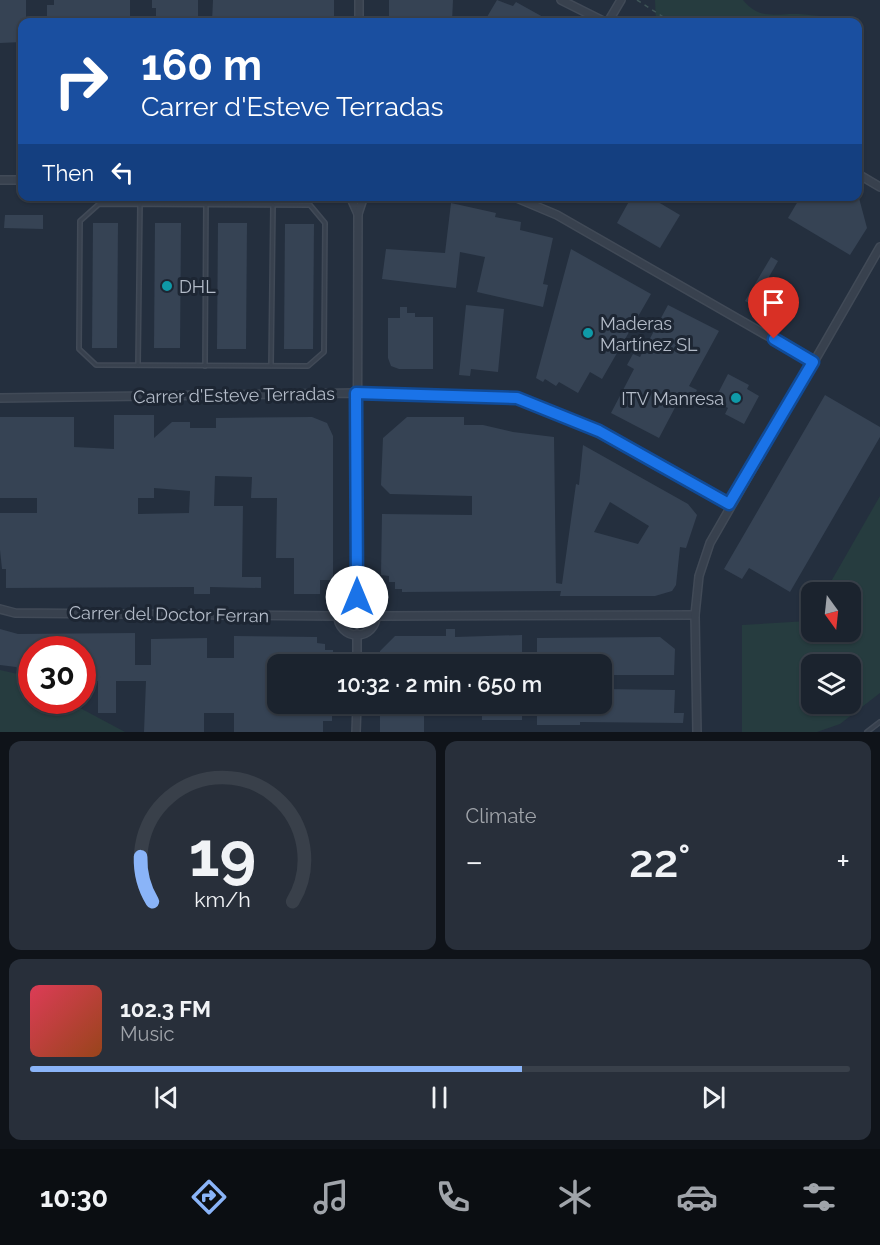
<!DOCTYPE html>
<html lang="en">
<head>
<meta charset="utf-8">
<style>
	:root { --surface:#1b232e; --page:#282f3a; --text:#f1f3f6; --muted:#a0a4aa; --line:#39404a; --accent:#8ab4f8 }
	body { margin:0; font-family:Raleway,sans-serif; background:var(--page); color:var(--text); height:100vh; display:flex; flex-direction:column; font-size:22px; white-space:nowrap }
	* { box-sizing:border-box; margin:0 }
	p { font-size:20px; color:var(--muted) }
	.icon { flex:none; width:33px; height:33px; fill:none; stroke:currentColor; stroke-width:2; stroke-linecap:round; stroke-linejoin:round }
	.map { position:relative; height:732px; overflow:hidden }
	.drawer { display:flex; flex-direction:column; gap:9px; padding:9px; background:#0f1319; flex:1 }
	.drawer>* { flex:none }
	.hud { position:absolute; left:18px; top:18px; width:844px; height:183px; border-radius:12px; box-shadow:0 2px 4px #0004,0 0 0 2px var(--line); background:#1a4fa0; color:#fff; overflow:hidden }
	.needle { width:39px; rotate:165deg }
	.tools { position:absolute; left:801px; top:582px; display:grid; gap:12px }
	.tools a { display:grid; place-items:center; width:60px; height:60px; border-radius:12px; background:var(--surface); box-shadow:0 2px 4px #0004,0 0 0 2px var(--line); font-size:30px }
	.speed { position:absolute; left:18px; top:636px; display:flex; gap:12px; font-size:30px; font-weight:700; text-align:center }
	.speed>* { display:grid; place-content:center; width:78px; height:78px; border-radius:50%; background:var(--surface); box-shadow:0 2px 4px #0004,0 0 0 2px var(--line); line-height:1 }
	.speed .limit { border:9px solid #d22; background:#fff; color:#111 }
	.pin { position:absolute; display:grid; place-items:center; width:51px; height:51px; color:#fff; margin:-62px -26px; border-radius:50% 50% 50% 0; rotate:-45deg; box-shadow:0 0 6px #0007 }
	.pin .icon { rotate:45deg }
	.me { position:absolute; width:66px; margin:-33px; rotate:0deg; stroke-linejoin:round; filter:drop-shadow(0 0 4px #0008) }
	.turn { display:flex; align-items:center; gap:21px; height:126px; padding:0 24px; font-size:27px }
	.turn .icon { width:78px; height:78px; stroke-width:2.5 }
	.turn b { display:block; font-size:42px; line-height:51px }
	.then { display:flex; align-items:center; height:57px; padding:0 24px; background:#0003; gap:12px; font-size:22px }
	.big { font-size:45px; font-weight:600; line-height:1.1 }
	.drawer .widget { flex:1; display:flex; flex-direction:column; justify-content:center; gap:9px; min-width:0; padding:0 21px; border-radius:12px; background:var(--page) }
	.drawer .dial { align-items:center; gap:0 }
	.dial svg { height:156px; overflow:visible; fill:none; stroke:var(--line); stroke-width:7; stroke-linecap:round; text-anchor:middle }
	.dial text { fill:var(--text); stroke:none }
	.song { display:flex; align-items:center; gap:18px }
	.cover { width:72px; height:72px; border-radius:9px; background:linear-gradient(135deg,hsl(350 70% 55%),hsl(20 70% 35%)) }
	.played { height:6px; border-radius:3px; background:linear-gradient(90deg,var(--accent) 60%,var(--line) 60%) }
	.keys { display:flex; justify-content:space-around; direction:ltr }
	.heat { display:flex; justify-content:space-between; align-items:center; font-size:33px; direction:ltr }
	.drawer .tiles { flex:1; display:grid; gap:9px; grid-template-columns:1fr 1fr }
	.widget:last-child { grid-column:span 2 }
	.trip { position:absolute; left:267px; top:654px; width:345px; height:60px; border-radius:12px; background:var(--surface); box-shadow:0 2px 4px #0004,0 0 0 2px var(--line); font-weight:600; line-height:60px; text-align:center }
	.tabs { display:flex; height:96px; justify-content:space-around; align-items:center; background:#0b0e12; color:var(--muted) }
	.tabs .icon { width:42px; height:42px }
	.tabs .selected { color:var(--accent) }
	.tabs b { font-size:27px; color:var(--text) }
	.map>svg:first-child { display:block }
	.green { fill:#263c3f; fill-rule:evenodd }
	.building { fill:#364354; fill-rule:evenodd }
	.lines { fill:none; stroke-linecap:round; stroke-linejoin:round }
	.lane-casing { stroke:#414a57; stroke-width:6 }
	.street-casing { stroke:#414a57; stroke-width:10 }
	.path { stroke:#3f5557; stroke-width:1.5; stroke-dasharray:4.5 4.5; stroke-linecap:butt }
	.lane { stroke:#38414e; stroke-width:3 }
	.street { stroke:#38414e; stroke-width:7 }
	.route-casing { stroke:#114b97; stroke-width:15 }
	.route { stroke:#1a73e8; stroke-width:10 }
	.culture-dot { fill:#0f9aa8; stroke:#1d2633; stroke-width:2 }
	.labels { text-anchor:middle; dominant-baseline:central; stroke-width:6; stroke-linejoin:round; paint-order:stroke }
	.poi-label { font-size:18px; fill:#b4bcc9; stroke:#1d2633; text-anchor:start }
	.street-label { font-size:18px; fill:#b4bcc9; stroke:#1d2633 }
</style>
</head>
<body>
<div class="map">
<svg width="880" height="732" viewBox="0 0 880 732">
	<rect width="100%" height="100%" fill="#242f3e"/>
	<!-- green -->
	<g class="green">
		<path d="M655,0H743C760,21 776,13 799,14C813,15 827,17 841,18L839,22H656Z"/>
		<path d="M880,496V693L840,724L817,732H742V625L808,621L811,616L812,632H850V592H825ZM850,664V704H812V664Z"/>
		<path d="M0,670L31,677L32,700L67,701L125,732H0Z"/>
	</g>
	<!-- building -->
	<g class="building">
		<path d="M0,0H26V22H22V42L0,43Z"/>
		<path d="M54,0H130V22H54V20H47V5H54Z"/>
		<path d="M152,0H198V22H156V8H152Z"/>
		<path d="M213,0H334V22H212Z"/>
		<path d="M389,0H453L452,22H389Z"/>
		<path d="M497,0L513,6L516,2L552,22H484Z"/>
		<path d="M632,196H648L680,215L660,248L617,223Z"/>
		<path d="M801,196L859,198L867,228L850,255L788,218Z"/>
		<path d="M451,203L496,213L495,217L521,222L520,230L553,238L543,284L548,285L543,307L477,292L485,257L460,252L456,288L382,279L386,249L445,253Z"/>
		<path d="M5,215H43V229L4,228Z"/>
		<path d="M93,223H118L117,348H92Z"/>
		<path d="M155,223H181L180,348H154Z"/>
		<path d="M218,223H247L246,349H217Z"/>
		<path d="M285,224H314L313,349H284Z"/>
		<path d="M571,249L651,294L602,379L590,372L578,393L559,382L556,386L545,379L543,382L536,378Z"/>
		<path d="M771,257L778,261L753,305L745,301Z"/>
		<path d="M466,305L504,309L498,372L471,369L470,376L459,375Z"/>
		<path d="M668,305L719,331L689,386L697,390L690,404L680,398L659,438L611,413L634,369L627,365L633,354L640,357Z"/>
		<path d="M400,307H407V313H415V317H433V369H399L391,366L388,358V318H400Z"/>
		<path d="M728,374L749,385L747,389L759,396L744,424L725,414L728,408L714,401Z"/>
		<path d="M825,395L880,427V437L790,592L749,568L742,579L724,569Z"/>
		<path d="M114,415H154V438L172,422H190V428H216V418L312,417L327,423L333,436V580H320V594H294V558H276L277,498H251L252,477L215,476L214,506H243L242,577H261V588L210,587V594H194V587L6,588V569H2L0,550V513H37V498H0V417H74V447L114,449ZM154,488L190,491L189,513L138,514V498H154Z"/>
		<path d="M407,417H464V425H483L513,432L554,437L556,583L562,584L576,484L579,485L583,445L688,504L697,515L686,548L680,547L676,585L672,591L655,596H560L561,591L402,592V589H395V582H389V576L381,575L382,514L472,515V496L390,494L381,485L383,438ZM610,502L649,526L638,544L594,532Z"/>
		<path d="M0,629L18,634L135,633V665H151V639L207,638V658H234V636L317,637V643L325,644V650H333V664H278V704H332V721H323V732H234V713H204V732H144L146,681H116V713H98V681H82V650H32V672H25L16,667L0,665Z"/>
		<path d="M446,629H455V637L522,635V664H380V651L395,636H446Z"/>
		<path d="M660,637L675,649L674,675H602V664H537V638Z"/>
		<path d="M602,689L675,690L674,713H684L683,723L580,722V725H537V704H602Z"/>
		<path d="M380,704H435V716H424V732H380Z"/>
		<rect x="482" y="704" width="40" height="16"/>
	</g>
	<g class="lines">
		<!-- lane casing -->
		<g class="lane-casing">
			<g id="lane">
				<path d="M99,204L310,205L325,223L324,352L308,366L96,365L79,349L80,221Z"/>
				<path d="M138,365L140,204"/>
				<path d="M271,365L273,205"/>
				<path d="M205,366L206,196"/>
				<path d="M867,732L880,722"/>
			</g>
		</g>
		<!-- street casing -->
		<g class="street-casing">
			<g id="street">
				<path d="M561,0L605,22"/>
				<path d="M359,22V0"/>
				<path d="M608,22L621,0"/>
				<path d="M858,174L880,187"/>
				<path d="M0,180H22"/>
				<path d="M350,196L358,214"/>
				<path d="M512,196L557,215L813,362"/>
				<path d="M0,398L356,393L517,398L599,431L729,504"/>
				<path d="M357,597L358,214L364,196"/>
				<circle cx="357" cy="616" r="19"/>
				<path d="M0,609L15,613L339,616"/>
				<path d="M376,616L695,615"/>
				<path d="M357,664V634"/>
				<path d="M356,732L357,704"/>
				<path d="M697,732L695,615L699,576L710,543L880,247"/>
			</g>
		</g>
		<!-- path -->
		<path class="path" d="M637,0L671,22"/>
		<!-- lane -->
		<use href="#lane" class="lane"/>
		<!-- street -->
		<use href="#street" class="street"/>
	</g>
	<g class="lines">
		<!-- route casing -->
		<g class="route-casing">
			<path id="route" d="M357,597L356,393L517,398L599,431L729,504L813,362L774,339"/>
		</g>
		<!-- route -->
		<use href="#route" class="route"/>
	</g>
	<!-- markers -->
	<g class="culture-dot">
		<circle cx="167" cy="286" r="6"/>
		<circle cx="588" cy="333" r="6"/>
		<circle cx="736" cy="398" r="6"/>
	</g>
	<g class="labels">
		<!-- poi labels -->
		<g class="poi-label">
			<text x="179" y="286">DHL</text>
			<text x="600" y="323">Maderas<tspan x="600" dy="21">Martínez SL</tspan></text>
			<text x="724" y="398" text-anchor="end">ITV Manresa</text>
		</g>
		<!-- street labels -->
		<g class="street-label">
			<text transform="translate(234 395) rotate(-1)">Carrer d'Esteve Terradas</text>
			<text transform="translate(169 614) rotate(1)">Carrer del Doctor Ferran</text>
		</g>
	</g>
</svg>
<div class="tools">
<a><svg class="needle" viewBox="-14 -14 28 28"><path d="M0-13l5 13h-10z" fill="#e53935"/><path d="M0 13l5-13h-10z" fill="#a0a4aa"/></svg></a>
<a><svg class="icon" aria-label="layers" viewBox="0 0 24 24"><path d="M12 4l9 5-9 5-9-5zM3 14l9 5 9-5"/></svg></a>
</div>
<div class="speed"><div class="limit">30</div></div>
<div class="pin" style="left:774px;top:339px;background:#d93025"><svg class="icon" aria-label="arrive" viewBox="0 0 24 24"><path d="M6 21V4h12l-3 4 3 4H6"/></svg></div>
<svg class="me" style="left:357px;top:597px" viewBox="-20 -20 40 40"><circle r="19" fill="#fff"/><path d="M0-13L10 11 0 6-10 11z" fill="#1a73e8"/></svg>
<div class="trip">10:32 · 2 min · 650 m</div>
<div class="hud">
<div class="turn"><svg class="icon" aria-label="right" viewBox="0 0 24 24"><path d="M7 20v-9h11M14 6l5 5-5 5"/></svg><div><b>160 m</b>Carrer d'Esteve Terradas</div></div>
<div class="then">Then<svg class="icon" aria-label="left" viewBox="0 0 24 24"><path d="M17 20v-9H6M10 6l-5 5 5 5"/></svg></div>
</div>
</div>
<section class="drawer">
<div class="tiles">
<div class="widget dial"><svg viewBox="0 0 100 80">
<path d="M14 69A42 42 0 1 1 86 69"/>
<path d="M14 69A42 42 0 0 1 8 46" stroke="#8ab4f8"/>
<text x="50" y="56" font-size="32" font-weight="700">19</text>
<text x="50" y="72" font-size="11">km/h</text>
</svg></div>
<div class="widget"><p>Climate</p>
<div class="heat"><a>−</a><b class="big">22°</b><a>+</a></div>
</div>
<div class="widget">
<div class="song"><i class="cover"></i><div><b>102.3 FM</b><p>Music</p></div></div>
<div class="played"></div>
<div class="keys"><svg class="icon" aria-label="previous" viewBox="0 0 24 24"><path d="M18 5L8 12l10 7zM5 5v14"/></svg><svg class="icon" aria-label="pause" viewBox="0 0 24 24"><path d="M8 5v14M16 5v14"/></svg><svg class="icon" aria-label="next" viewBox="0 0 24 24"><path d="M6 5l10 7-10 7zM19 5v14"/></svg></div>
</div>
</div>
</section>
<nav class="tabs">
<b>10:30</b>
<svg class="icon selected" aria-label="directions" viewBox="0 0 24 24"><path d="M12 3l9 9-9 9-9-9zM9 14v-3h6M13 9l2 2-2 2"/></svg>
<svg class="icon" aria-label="music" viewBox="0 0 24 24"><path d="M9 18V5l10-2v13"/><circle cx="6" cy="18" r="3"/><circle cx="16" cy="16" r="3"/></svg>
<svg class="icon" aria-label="phone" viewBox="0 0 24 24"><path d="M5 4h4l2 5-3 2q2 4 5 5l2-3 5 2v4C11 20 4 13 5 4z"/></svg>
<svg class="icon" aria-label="climate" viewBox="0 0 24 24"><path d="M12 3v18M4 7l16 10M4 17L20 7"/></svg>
<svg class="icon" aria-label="car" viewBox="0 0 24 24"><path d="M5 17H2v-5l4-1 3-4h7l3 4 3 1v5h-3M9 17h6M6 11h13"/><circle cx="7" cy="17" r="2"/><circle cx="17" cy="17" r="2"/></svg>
<svg class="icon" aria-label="filters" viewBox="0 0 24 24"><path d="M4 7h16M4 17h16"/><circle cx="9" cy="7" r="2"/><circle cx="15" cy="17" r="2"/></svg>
</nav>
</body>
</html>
